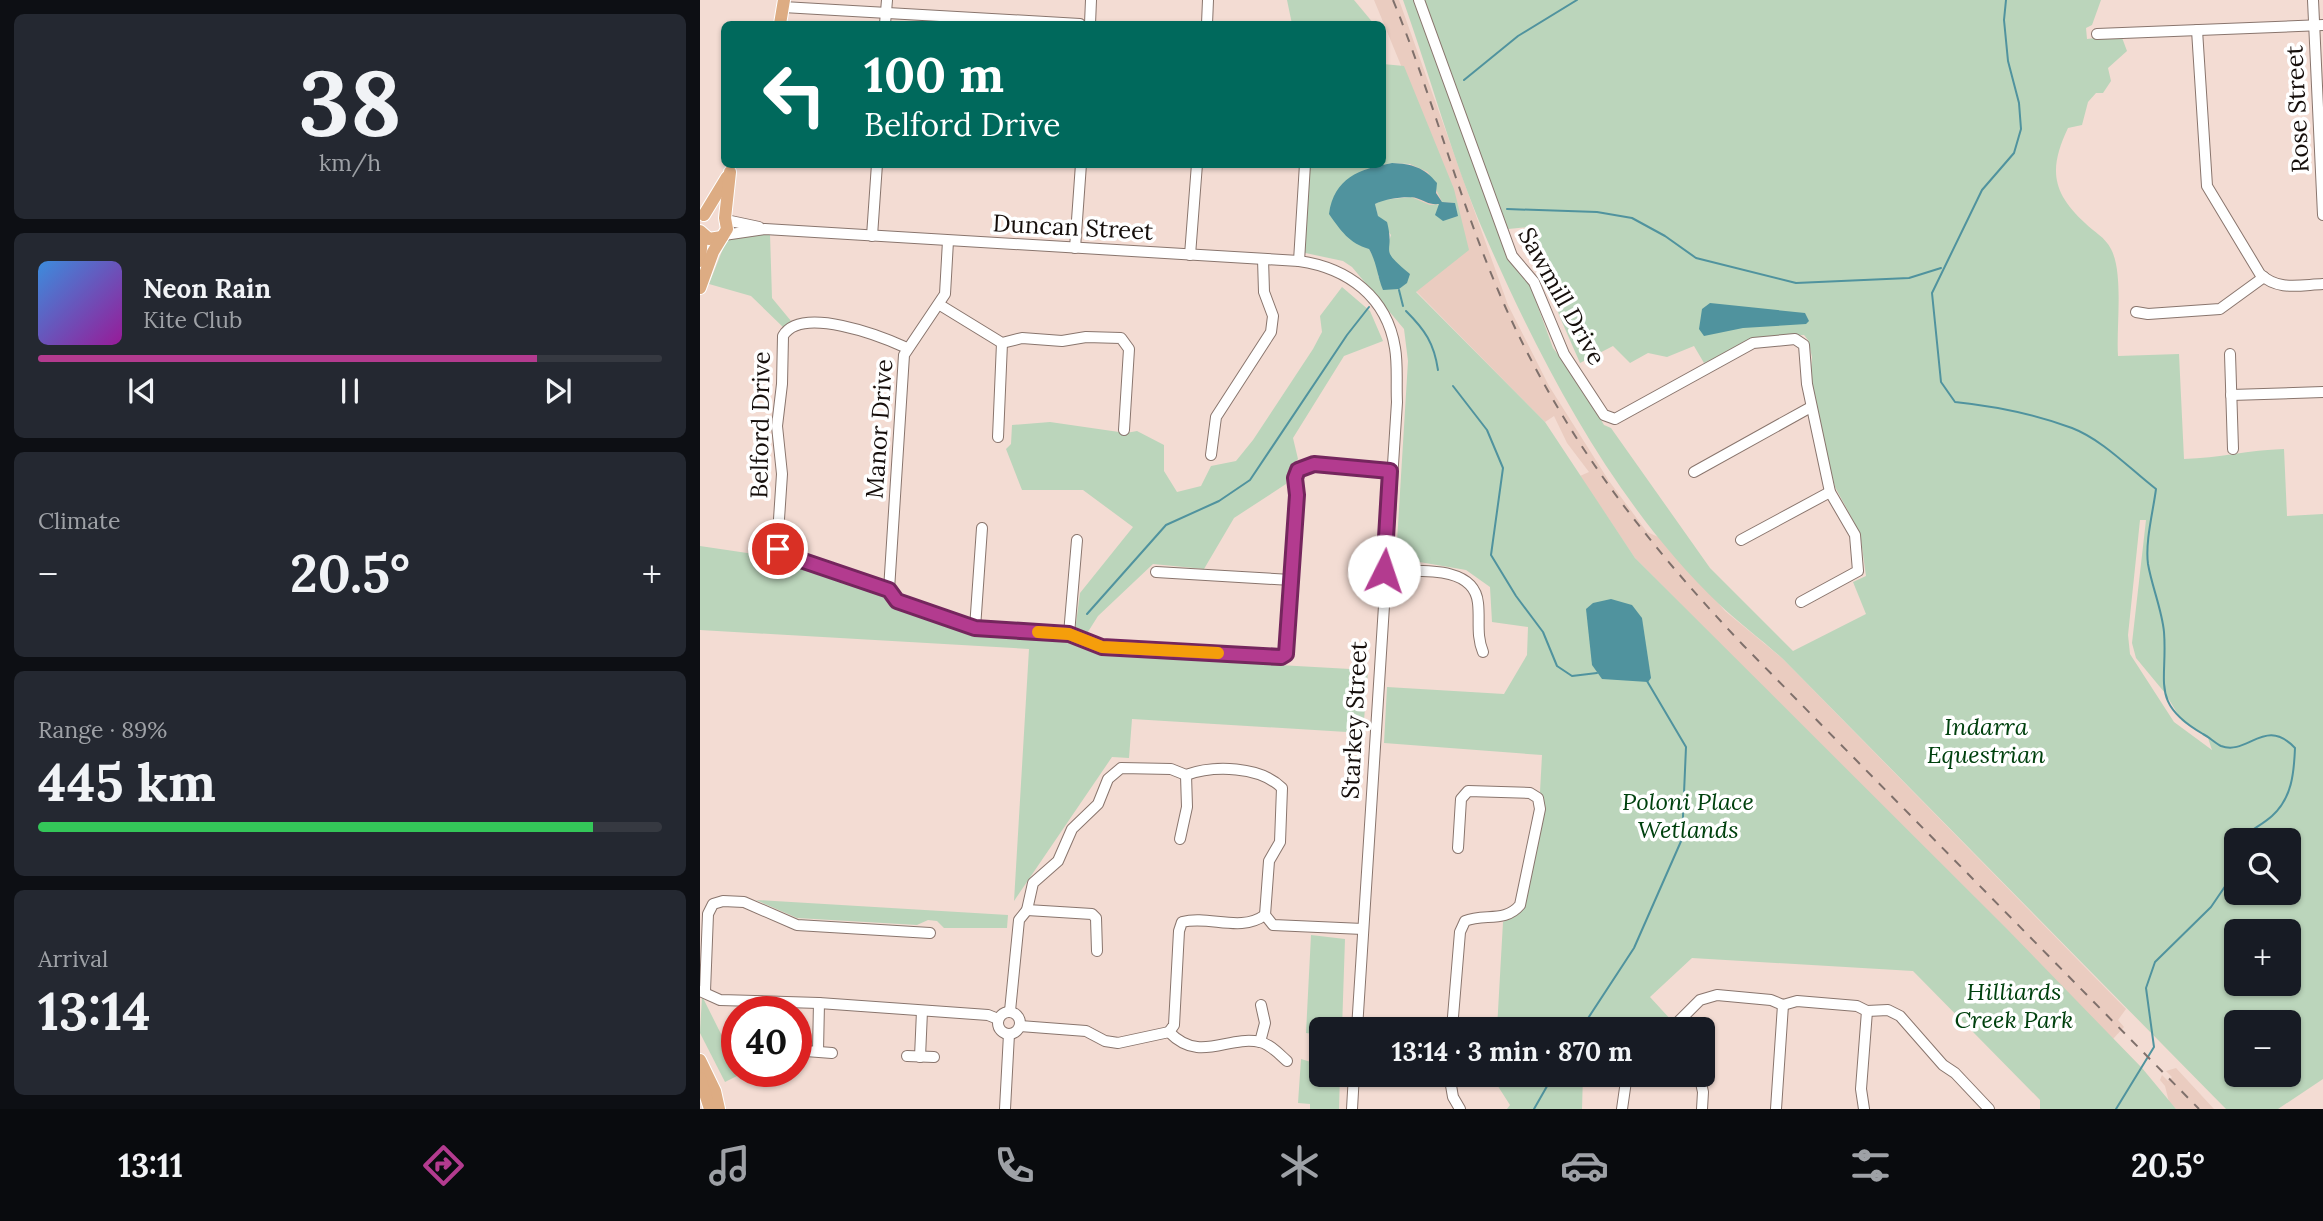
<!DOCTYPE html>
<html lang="en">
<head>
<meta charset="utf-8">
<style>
	:root { --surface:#171b24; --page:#242831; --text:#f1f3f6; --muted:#9ea1a6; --line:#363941; --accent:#b33b8f }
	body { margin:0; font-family:Lora,serif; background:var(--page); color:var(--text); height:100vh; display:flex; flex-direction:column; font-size:26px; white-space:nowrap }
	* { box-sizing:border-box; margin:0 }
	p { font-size:23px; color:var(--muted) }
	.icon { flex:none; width:38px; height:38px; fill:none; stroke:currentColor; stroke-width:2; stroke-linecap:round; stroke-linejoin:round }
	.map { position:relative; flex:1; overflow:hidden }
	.details { display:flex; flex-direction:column; gap:14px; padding:14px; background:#0d0f14; width:700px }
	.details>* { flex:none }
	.hud { position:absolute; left:21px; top:21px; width:665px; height:147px; border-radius:10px; box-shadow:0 2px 5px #0004; background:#00695c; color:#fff; overflow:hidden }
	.fabs { position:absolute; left:1524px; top:828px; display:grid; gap:14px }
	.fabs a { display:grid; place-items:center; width:77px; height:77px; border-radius:10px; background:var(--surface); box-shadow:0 2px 5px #0004; font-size:35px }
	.speed { position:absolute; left:21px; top:996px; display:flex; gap:14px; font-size:35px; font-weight:700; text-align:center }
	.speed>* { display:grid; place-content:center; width:91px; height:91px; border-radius:50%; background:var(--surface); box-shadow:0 2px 5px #0004; line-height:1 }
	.speed .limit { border:10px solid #d22; background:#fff; color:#111 }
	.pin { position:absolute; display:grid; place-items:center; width:60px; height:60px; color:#fff; margin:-30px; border:4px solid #fff; border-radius:50%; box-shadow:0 2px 7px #0007 }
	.me { position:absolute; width:77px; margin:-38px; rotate:4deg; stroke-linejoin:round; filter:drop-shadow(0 0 5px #0008) }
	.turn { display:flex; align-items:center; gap:24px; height:147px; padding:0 28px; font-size:32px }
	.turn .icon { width:91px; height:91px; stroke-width:2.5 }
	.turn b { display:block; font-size:49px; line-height:60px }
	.big { font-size:52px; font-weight:800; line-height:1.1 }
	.details .widget { flex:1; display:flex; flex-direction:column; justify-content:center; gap:10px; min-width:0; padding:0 24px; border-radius:10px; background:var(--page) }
	.details .dial { align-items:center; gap:0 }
	.dial b { font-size:91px; line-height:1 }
	.song { display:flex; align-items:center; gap:21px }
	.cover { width:84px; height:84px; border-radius:10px; background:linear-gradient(135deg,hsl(210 70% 55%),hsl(300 70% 35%)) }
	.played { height:7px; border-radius:4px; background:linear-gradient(90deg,var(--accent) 80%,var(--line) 80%) }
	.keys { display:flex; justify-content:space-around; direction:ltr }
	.heat { display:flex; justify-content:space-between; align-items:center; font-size:38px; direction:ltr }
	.charge { height:10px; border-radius:5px; background:linear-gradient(90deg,#34c759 89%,var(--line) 0) }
	.trip { position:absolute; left:609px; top:1017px; width:406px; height:70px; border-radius:10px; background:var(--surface); box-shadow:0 2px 5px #0004; font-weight:800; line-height:70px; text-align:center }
	.tab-bar { display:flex; height:112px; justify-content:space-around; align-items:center; background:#090b0e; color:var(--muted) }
	.tab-bar .icon { width:49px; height:49px }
	.tab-bar .on { color:var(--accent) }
	.tab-bar b { font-size:32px; color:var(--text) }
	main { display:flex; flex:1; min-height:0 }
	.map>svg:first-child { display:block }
	.built { fill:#eaccc0 }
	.green { fill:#bbd5bb; fill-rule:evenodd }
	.water { fill:#50939e }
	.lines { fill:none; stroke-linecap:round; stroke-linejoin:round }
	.stream { stroke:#50939e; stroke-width:2 }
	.minor-casing { stroke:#89756d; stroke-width:12 }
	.major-casing { stroke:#fff; stroke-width:14 }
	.minor { stroke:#fff; stroke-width:10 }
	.major { stroke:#ddac83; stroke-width:12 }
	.rail { stroke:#7f706b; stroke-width:2; stroke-dasharray:9 9; stroke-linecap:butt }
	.route-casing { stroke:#74265d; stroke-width:18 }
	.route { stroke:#b33b8f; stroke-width:12 }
	.slow { stroke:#f59e0b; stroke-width:12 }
	.labels { text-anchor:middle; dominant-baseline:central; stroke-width:7; stroke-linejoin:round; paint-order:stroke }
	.street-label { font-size:24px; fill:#150e0b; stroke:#fff }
	.park-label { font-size:24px; font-style:italic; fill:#00410e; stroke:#fff }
</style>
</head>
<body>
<main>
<section class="details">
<div class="widget dial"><b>38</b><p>km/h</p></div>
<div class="widget">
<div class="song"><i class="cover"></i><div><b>Neon Rain</b><p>Kite Club</p></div></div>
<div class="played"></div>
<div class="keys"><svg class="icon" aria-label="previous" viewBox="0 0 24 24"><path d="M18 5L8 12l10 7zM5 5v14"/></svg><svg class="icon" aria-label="pause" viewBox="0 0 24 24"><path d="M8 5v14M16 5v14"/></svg><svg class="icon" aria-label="next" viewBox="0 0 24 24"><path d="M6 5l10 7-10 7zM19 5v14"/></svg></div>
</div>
<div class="widget"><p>Climate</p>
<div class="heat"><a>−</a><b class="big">20.5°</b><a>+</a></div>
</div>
<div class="widget"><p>Range · 89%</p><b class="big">445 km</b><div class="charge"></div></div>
<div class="widget"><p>Arrival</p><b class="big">13:14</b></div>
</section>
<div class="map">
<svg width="1623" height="1109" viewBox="0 0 1623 1109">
	<rect width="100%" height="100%" fill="#f3dcd3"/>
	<!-- built -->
	<g class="built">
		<path d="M674,0H699L808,305L849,386L909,481L947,532L965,540L1025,611L1083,659L1426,1009L1418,1020L1424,1027L1413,1039L935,558L880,476L889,472L867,443L854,416L845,422L716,291L707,80Z"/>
		<path d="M1476,1068L1514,1109H1476L1469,1102L1465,1086L1460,1080L1462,1075L1468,1081L1472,1077L1466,1071Z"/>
	</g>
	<!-- green -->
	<g class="green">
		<path d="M587,0H654L674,24H592Z"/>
		<path d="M703,0H1401L1392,25L1386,28L1387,39L1421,35L1427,51L1408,68L1411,81L1403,93H1396L1388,102L1382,125L1368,128C1349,168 1351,192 1385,223C1394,232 1405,237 1411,249C1424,274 1416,327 1418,356L1479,354L1484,459C1519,458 1549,450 1584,449L1587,516L1623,514V1079L1578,1109H1526L1083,659C1062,640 1039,623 1019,604C916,506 841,364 785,235C752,159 731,78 703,0ZM828,227L840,244L859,315L880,363L913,346L930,363L948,353L967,357L994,346L1004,363L1056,338L1104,335L1108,340L1112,357L1110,386L1135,487L1160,533L1166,576L1153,582L1166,614L1093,651L1010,568L911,428L904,425L877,379L853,348L830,285L798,230ZM1440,520H1446L1432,643L1436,658L1465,693L1482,721L1508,738L1512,750L1474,722L1430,654L1428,635ZM1536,840H1589V892H1536ZM1536,931H1589V984H1536ZM1536,1022H1589V1074H1536Z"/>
		<path d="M683,64L704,66L754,189L769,250L716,292L845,422L935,558L1306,928L1442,1068L1476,1109H1340V1100L1213,971L992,958L950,997L972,1021L967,1029H797L803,922L815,916L823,907L845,808L840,792L842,755L684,743L687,687L804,694L827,655L828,627L792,622L790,587L766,570L696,558L708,361L704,329L652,267L643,261L596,251L601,178L598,165L682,164ZM692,163L710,164L728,172L742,202L755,203L730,205L711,197L683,200L675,204L678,217L691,235L687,247L692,262L702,268L678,277L679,267L669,249L671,167Z"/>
		<path d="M45,234H70L72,298L91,321L84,328L51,296L9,284L24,246L27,241Z"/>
		<path d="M642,287L670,311L683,341L644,356L593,438L598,459L589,469L586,484L534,518L504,569L453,564L398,616L386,635L375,631L380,593L433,527L383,490H322L306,449L311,444L312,425L350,422L426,433L437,431L464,445V471L477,492L501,486L511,466L536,461L553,440L613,349L622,332L620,316Z"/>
		<path d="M0,546L75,557L183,595L190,605L269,633L364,639L401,655L668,670L663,733L432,719L429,758L412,757L314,901L329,649L0,630Z"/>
		<path d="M56,900L308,915L307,928H244L237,921L228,920L217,925L97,918Z"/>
		<path d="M611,935L645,939L642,1029H621V1035L606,1033Z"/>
		<path d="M2,996L41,1074L25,1082L0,1033Z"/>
		<path d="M601,1059L621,1065V1074L640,1075L639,1109H610V1104L598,1103Z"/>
		<path d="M755,1075H883L882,1109H807L810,1105L792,1077Z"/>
	</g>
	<!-- water -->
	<g class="water">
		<path d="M692,163C712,164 724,167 737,183L736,193L742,202L755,203L758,216L743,221L735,215L739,204C729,205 725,201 716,198C706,196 685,199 675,204L678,216L687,222C696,256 676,246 710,274L707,283L699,289L683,290C677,275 677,263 669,249C649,243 641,231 629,214C634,178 659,169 692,163Z"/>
		<path d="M1010,303L1105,313L1109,321L1106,324L1043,328L1004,336L999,329L1002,309Z"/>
		<path d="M911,599L932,605L942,618L951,678L948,682L902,679L892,665L886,609L893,603Z"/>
	</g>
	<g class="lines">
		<!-- stream -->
		<g class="stream">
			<path d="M1306,0L1304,20L1308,61L1319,103L1321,129L1314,153L1282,190L1232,293L1241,382L1255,402C1294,406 1334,414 1372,428C1403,440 1430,469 1456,489C1453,512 1445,542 1448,564C1452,587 1462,610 1464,632C1468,682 1449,703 1503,734C1509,737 1515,743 1521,746C1548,756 1565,716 1595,748C1594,773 1592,798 1572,816C1562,825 1550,830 1540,840"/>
			<path d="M764,80L818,36L877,0"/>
			<path d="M807,209L897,212L932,218L965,236L996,258L1096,283L1209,278L1241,268"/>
			<path d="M699,290L703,306"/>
			<path d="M706,311C725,330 734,343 738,370"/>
			<path d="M753,386L787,430L803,468L791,555L816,596L843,632L857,666L872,676L897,673"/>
			<path d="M387,614L466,525L519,501L550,480L647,335L669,307"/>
			<path d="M881,1029L934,948L982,839L986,747L947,681"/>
			<path d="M834,1109L854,1074"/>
			<path d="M1416,1109L1454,1047L1446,988L1455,962L1511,907L1528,882L1532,848L1536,843"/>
		</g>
		<!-- minor casing -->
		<g class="minor-casing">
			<g id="minor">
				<path d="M719,0L812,256L834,282L864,354L904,415L915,419L1053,343L1095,339L1104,345L1107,384L1130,492L1155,535L1158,571L1101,602"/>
				<path d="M1613,0L1623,215"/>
				<path d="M83,7L380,24"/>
				<path d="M185,24L187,0"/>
				<path d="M390,24L391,0"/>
				<path d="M507,24L508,0"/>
				<path d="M1497,30L1507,186L1560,274C1578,291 1599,285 1623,284"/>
				<path d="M1397,34L1623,25"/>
				<path d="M26,220L59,227"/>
				<path d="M24,235L65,229L599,261C648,268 687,297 695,348C698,365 696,384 697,402L657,1029"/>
				<path d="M172,236L177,164"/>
				<path d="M375,248L381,164"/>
				<path d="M490,255L497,164"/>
				<path d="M599,261L605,164"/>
				<path d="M240,305L302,343L322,338L362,341L386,337L421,338L429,349L424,430"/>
				<path d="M1436,312L1448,314L1520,309L1564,277"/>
				<path d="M207,348C181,336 101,305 83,336L82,384L77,426L82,474L77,549L83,554L189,590L197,601L275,628L369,634L402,647L581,657L586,654L598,470L614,464L690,471"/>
				<path d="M1530,354L1533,449"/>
				<path d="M1531,395L1623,392"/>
				<path d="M298,437L302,343"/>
				<path d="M511,455L516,417L571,332L573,316L564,292L563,259"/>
				<path d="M994,472L1111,407"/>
				<path d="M1041,540L1130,492"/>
				<path d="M684,571C714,572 774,563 778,603C780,620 776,635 783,652"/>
				<path d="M456,572L591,580"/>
				<path d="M189,590L204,355L245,294L248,241"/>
				<path d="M275,628L282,528"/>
				<path d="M369,634L377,540"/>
				<path d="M480,839L487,807L486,775"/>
				<path d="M327,910L392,914L396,918L397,951"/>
				<path d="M0,991L20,1000L119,1003L288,1015L298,1019"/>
				<path d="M5,991L8,914L13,904L23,901L44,902L97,925L230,933"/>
				<path d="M310,1011L319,920L327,910L333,883L358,861L372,829L398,804L408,779L421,768L471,769L486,775C514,765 560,766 582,788L580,842L569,861L565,915"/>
				<circle cx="309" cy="1023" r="11"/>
				<path d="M320,1026L386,1031L405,1041L418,1043L469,1032C500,1064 527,1035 560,1042C570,1044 579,1054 587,1061"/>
				<path d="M752,1029L760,932L765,921C784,913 805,923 820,905L840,809L838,798L830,793L768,791L761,799L758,848"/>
				<path d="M971,1029L1000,1000L1017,995L1071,1000L1083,1005L1097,1001L1157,1006L1167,1011L1188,1010L1200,1016L1243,1065L1255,1073L1289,1109"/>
				<path d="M469,1032L474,1025L479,931L482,922C510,915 540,933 565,915L573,925L663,929"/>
				<path d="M560,1042L565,1023L561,1005"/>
				<path d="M106,1051L132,1053"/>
				<path d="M118,1051L119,1003"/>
				<path d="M207,1056L234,1057"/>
				<path d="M220,1057L222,1011"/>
				<path d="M749,1074L753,1097L760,1109"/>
				<path d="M999,1074L1003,1092L1002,1109"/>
				<path d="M305,1109L309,1034"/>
				<path d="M652,1109L654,1074"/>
				<path d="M922,1109L927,1074"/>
				<path d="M1076,1109L1083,1005"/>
				<path d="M1164,1109L1161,1089L1167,1011"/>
			</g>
		</g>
		<!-- major casing -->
		<g class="major-casing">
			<g id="major">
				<path d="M80,24L84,0"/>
				<path d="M4,215L27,177"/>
				<path d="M0,231L9,239L22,237"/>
				<path d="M0,261L2,235"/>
				<path d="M0,288L13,252L27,229L25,218L30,172"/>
				<path d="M0,1060L15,1091L19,1109"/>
				<path d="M0,1078L10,1109"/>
			</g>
		</g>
		<!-- minor -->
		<use href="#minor" class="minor"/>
		<!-- major -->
		<use href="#major" class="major"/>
		<!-- rail -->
		<path class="rail" d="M693,0C734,100 760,205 804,304C864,438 943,539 1043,645L1499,1109"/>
	</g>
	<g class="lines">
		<!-- route casing -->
		<g class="route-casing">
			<path id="route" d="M78,549L83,554L189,590L197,601L275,628L369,634L402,647L581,657L586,654L597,495L595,478L598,470L614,464L690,471L684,571"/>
		</g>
		<!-- route -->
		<use href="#route" class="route"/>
		<!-- slow -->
		<path class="slow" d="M338,632L369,634L402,647L518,653"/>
	</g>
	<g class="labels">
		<!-- street labels -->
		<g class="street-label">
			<text transform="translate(1597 109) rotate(-93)">Rose Street</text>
			<text transform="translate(373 227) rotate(3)">Duncan Street</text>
			<text transform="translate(862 296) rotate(61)">Sawmill Drive</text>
			<text transform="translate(60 425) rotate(-89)">Belford Drive</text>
			<text transform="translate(179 429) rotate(-86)">Manor Drive</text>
			<text transform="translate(654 720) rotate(-87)">Starkey Street</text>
		</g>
		<!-- park labels -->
		<g class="park-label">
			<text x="1286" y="726">Indarra<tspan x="1286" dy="28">Equestrian</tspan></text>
			<text x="988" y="801">Poloni Place<tspan x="988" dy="28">Wetlands</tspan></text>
			<text x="1314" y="991">Hilliards<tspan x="1314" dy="28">Creek Park</tspan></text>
		</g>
	</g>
</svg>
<div class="fabs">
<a><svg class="icon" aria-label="search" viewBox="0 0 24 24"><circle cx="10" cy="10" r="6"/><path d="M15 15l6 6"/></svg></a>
<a>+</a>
<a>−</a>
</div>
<div class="speed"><div class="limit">40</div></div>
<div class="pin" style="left:78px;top:549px;background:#d93025"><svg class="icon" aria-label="arrive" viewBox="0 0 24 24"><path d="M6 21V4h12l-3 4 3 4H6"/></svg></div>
<svg class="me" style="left:684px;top:571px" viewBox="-20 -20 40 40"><circle r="19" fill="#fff"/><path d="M0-13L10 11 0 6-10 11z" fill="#b33b8f"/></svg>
<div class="trip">13:14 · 3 min · 870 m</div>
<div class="hud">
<div class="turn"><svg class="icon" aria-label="left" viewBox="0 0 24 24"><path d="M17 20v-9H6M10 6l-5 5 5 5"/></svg><div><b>100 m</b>Belford Drive</div></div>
</div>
</div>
</main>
<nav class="tab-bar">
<b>13:11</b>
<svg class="icon on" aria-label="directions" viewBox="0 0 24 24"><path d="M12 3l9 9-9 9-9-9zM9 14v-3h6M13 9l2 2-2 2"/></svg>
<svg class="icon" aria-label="music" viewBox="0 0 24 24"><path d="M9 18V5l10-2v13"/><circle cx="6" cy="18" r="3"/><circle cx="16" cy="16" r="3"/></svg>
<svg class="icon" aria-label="phone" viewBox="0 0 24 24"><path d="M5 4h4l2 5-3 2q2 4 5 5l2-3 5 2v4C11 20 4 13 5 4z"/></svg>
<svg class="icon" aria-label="climate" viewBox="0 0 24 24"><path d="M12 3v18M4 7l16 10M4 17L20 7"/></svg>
<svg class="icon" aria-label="car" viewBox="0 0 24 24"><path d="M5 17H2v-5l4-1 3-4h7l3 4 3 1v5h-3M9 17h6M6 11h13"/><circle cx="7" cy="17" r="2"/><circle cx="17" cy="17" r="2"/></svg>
<svg class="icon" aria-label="filters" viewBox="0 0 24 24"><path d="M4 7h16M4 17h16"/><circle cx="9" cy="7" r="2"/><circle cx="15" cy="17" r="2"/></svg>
<b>20.5°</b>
</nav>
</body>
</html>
